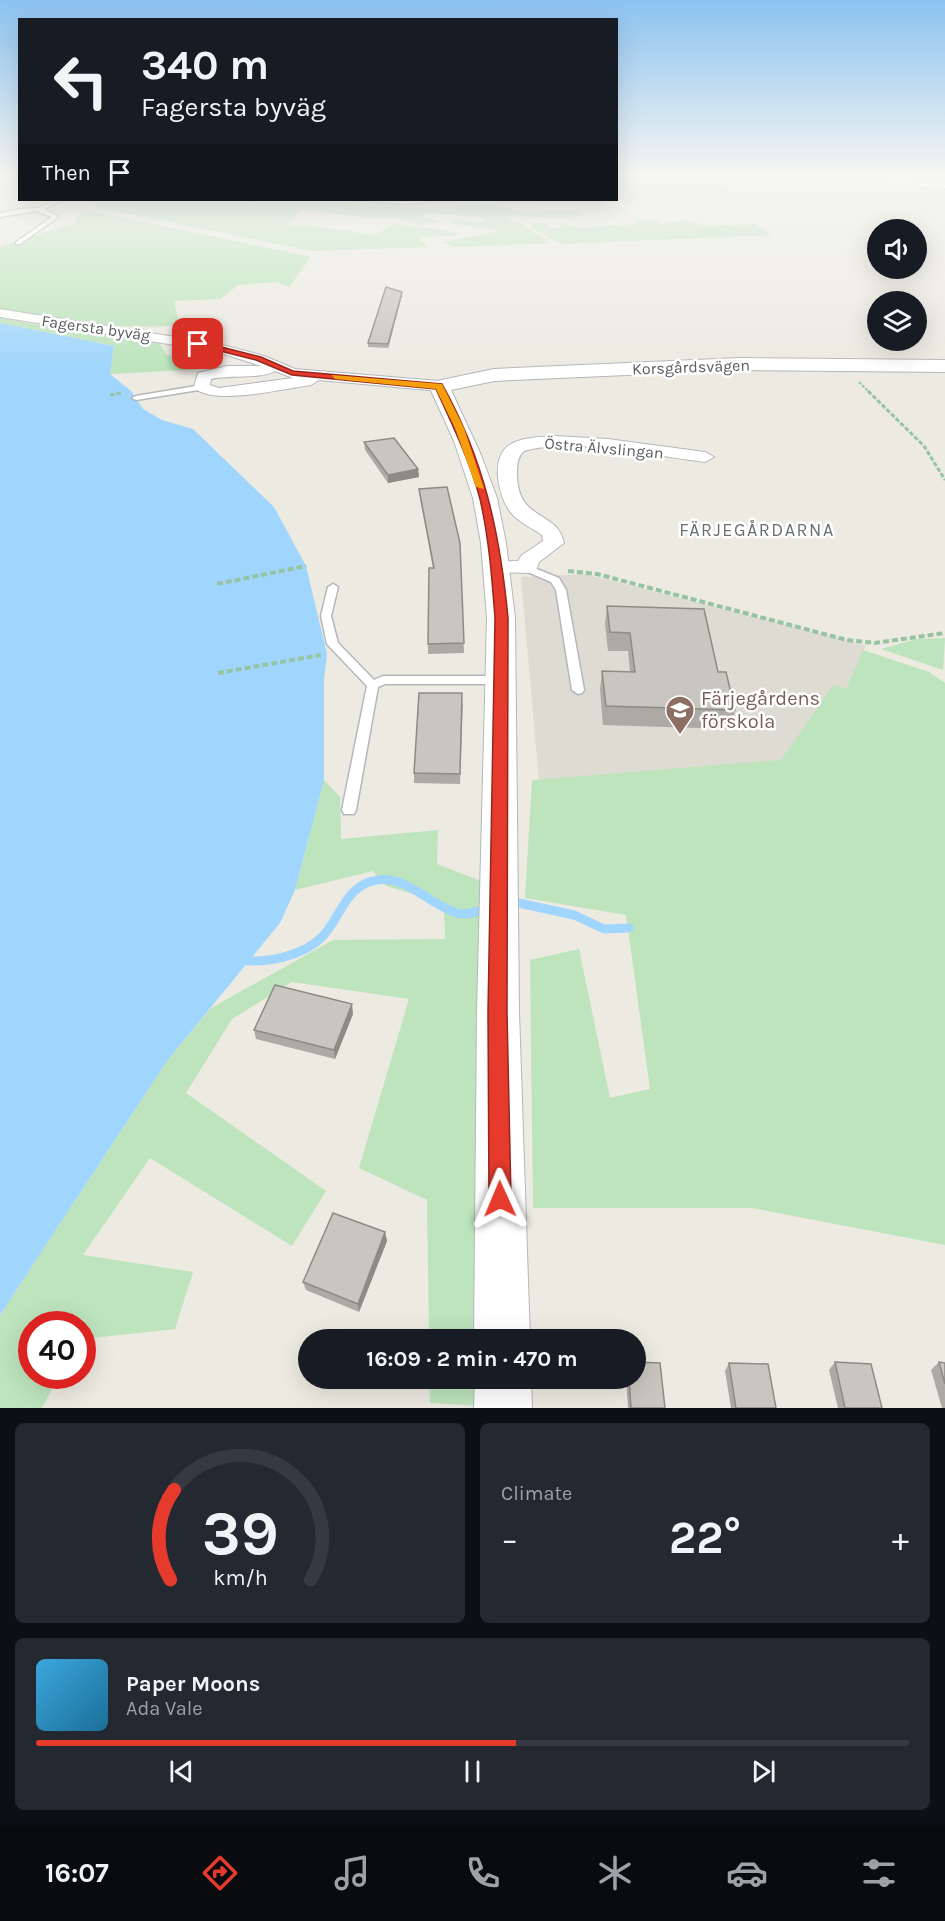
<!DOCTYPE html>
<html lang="en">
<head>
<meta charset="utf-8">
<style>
	:root { --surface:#171b24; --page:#242831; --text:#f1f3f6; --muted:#9ea1a6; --line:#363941; --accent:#e63a2d }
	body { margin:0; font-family:Karla,sans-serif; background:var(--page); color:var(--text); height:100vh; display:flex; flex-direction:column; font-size:22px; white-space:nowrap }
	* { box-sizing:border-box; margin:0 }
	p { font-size:20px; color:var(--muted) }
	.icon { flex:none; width:33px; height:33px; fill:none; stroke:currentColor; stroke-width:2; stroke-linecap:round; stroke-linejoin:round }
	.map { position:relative; height:1408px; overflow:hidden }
	.panel { display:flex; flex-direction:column; gap:15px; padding:15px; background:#0d0f14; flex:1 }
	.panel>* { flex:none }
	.guide { position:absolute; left:18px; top:18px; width:600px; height:183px; border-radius:0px; box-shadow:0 6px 24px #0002; background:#171b24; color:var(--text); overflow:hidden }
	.tools { position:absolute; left:867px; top:219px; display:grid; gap:12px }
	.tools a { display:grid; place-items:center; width:60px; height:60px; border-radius:50%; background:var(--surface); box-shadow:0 6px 24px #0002; font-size:30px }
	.speed { position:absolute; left:18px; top:1311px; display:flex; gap:12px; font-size:30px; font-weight:700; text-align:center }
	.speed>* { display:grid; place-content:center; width:78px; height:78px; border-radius:50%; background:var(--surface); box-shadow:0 6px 24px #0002; line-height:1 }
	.speed .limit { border:9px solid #d22; background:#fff; color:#111 }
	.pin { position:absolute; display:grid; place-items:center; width:51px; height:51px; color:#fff; margin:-26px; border-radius:12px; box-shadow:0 3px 9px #0006 }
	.me { position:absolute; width:66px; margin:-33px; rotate:359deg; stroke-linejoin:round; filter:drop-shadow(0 0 4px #0008) }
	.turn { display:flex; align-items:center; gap:21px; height:126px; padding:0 24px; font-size:27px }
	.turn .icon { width:78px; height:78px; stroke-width:2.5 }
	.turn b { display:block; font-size:42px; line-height:51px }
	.then { display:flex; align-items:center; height:57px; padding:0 24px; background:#0003; gap:12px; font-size:22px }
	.big { font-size:45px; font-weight:700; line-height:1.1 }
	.panel .widget { flex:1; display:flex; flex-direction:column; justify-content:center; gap:9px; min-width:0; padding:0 21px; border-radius:9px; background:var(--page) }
	.panel .dial { align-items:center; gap:0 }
	.dial svg { height:156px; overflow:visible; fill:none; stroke:var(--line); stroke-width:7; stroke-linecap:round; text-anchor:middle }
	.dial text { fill:var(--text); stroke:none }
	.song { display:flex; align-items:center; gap:18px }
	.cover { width:72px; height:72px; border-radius:9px; background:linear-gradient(135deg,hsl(200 70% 55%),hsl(200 70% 35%)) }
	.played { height:6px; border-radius:3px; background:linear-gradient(90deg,var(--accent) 55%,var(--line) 55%) }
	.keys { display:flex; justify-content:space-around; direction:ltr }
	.heat { display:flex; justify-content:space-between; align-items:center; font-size:33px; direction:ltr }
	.panel .tiles { flex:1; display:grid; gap:15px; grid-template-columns:1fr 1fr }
	.widget:last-child { grid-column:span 2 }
	.trip { position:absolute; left:298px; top:1329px; width:348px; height:60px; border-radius:30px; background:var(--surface); box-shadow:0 6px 24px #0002; font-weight:700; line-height:60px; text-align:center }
	.menu { display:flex; height:96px; justify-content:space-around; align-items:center; background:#090b0e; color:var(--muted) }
	.menu .icon { width:42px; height:42px }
	.menu .active { color:var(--accent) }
	.menu b { font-size:27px; color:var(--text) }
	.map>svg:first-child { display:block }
	.industrial { fill:#dddbd5 }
	.education { fill:#dedbd2 }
	.green { fill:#bde4bd }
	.water { fill:#a0d6fd }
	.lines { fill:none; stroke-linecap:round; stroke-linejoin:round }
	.stream { stroke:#a0d6fd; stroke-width:9 }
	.service-casing { stroke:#b4b7bb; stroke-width:3 }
	.minor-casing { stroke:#b4b7bb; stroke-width:2 }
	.tertiary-casing { stroke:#b4b7bb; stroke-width:2 }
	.path-far2 { stroke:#96c4a3; stroke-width:2; stroke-dasharray:3 1.5; stroke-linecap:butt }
	.path-far1 { stroke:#96c4a3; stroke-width:3; stroke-dasharray:4.5 2; stroke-linecap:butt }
	.path { stroke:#96c4a3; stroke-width:4; stroke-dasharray:6 3; stroke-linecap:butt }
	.service { fill:#fff; fill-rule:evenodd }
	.minor { fill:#fff; fill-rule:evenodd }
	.tertiary { fill:#fff; fill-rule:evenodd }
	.wall { fill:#adaaa5 }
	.shaded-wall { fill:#8d8b86 }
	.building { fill:#c9c6c0; stroke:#8d8b86; stroke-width:1.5 }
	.route { fill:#e63a2d; stroke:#96261d; stroke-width:1.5 }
	.slow { fill:#f59e0b }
	.labels { text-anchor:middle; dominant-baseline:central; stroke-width:5; stroke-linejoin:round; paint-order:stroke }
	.far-street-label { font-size:16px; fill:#595d62; stroke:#fff }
	.far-neighbourhood-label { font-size:18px; letter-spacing:1.5px; fill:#6a6f74; stroke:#fff }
	.education-label { font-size:20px; fill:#785e54; stroke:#fff; text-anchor:start }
</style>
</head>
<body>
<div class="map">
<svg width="945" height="1408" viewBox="0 0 945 1408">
	<rect width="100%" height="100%" fill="#eceae1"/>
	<!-- industrial -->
	<path class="industrial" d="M617,172H686L754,199L414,206L313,200H616Z"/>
	<!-- education -->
	<path class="education" d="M586,574L866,645L806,781L541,804L521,577Z"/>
	<!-- green -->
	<g class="green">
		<path d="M92,200H327L418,207L494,204L517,211L578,210L584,215C553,221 532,214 502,217L520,223L551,243L454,247L443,242L499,231L451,223L457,220L486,223L480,217L426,213L421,217L441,222L419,225L393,217L379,219L301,210L286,225H306L375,235L393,224L457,232L455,236L417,237L428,247L313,251L99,208Z"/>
		<path d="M82,209L311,257L289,287L278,282L238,285L220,299L174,301L179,325C122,330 55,323 0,309V247L74,223Z"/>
		<path d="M637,219L655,220L662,224L686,220L707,226L755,224L772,235L560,244L531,227L532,223H544L548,228H558L563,224L581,228L633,224Z"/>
		<path d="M0,318L62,329L157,339L167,355L206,360L204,369L110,374L114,346L0,323Z"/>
		<path d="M945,638L943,670L881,649L917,639Z"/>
		<path d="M863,650L929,672L945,683V1245L752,1208H533L530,960L579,949L610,1098L650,1089L626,915L525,898L532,780L781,760L833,685L846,689Z"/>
		<path d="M324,780L340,797L341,839L438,830L437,864L486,883L484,1339H429L427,1200L359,1168L409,999L292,982L232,1019L186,1093L326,1191L292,1246L150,1158L83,1255L193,1272L175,1329L83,1339L82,1324H32V1376H59L42,1408H0V1315L167,1061L211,1008L333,940L445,939L444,903L386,886L373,871L295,890Z"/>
		<path d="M429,1379H484L483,1406L430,1403Z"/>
	</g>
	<!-- water -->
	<path class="water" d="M0,323L114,346L110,374L131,391L143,409L162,420L193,429L274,507L306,566L327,654L324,679V780L295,890L280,923L167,1061L0,1315Z"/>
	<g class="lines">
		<!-- stream -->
		<g class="stream">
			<path d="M509,905L519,903L574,915L604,929L629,928"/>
			<path d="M240,960C265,964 303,956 322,937C339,920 344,891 369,882C404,870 426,904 457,913C466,916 479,911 488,908"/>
		</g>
		<!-- service casing -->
		<g class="service-casing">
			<g id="service">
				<path d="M58,200H63L44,209L57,216V218L20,244H16V242L52,217L36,211L0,217V213L21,209L38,208Z"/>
				<path d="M356,200L407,202L434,200L407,204Z"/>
				<path d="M202,385H205V389L136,400L132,398L136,396Z"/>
				<path d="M527,565L559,578L566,590L584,690L582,693L578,694L572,690L556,590L551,582L523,570L522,568Z"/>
				<path d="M333,584L338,587L331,616L338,643L374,680L383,676H500L506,680L500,684H385L378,687L356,810L354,814H344L342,810L367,686L327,644L321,616L328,587Z"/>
			</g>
		</g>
		<!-- minor casing -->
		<g class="minor-casing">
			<g id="minor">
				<path d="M804,172H835L945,183V189L809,175Z"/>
				<path d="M0,309L219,344L264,356L295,369L439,381L447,386L439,391L319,380L311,385C286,388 211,407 194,387L198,373L227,366H261L218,352L0,317ZM275,371L293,378L219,388L210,385L211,379C228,375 263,379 275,371Z"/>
				<path d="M554,436L608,439L705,452L714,457L705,462C655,456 572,437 524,451C518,456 517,464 517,473C517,523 557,509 564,543L539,562L535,573L489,572L486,567L489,562L518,561L522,555L543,541L542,535C532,528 520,523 512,514C498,498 488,454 513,443C525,437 540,437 554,436Z"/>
			</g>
		</g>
		<!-- tertiary casing -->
		<g class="tertiary-casing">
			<g id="tertiary">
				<path d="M740,358L945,360V372L740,370L494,381L451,390L481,455L497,498L506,543L515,618L519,1012L530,1340H474L477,1012L487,618L481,543L473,498L454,441L429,386L432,382L494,369Z"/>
				<path d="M475,1378H531L532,1408H474Z"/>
			</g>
		</g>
		<!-- path-far2 -->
		<path class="path-far2" d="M859,382L870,393"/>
		<!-- path-far1 -->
		<g class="path-far1">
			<path d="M868,391L924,446L945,480"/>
			<path d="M110,395L121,393"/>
		</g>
		<!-- path -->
		<g class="path">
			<path d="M568,571L597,574L847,640L875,643L945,633"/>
			<path d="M217,584L306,566"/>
			<path d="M218,673L321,655"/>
		</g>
		<!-- service -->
		<use href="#service" class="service"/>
		<!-- minor -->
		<use href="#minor" class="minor"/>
		<!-- tertiary -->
		<use href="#tertiary" class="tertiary"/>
	</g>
	<!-- wall -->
	<g class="wall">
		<path d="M402,295L388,348L368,347V343Z"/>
		<path d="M364,442L418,469L419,477L388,483L365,450Z"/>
		<path d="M419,489L460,543L464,653L428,654V644L433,568L420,498Z"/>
		<path d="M607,606L718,672L735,710L730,729L603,725L600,690L602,671L630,672L628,651H608L605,624Z"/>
		<path d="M463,703L460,784L414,783V773Z"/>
		<path d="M353,1014L335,1059L256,1039L254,1030Z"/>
		<path d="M385,1232L387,1241L359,1312L306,1290L303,1282Z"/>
		<path d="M835,1362L882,1408H838L829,1370Z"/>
		<path d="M939,1362L945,1363V1408H942L931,1370Z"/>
		<path d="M729,1363L776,1408H731L725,1371Z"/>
		<path d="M626,1378H636L665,1408H628Z"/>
	</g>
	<!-- shaded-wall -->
	<g class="shaded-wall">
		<path d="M402,292V295L388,348V344Z"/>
		<path d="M418,469L419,477L388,483V475Z"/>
		<path d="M352,1004L353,1014L335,1059L334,1050Z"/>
		<path d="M385,1232L387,1241L359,1312L358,1304Z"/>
	</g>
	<!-- building -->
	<g class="building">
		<path d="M386,287L402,292L388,344L368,343Z"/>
		<path d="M394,438L418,469L388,475L364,442Z"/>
		<path d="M447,487L460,543L464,643L428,644L429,568H434L419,489Z"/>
		<path d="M607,606L704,609L718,672H726L735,710L606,706L602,671L635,672L630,633L610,632Z"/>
		<path d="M419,693H462L460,774L414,773Z"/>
		<path d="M275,985L352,1004L334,1050L254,1030Z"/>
		<path d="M333,1213L385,1232L358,1304L303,1282Z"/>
		<path d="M636,1362L660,1363L665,1408H631L629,1378H636Z"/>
		<path d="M835,1362L871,1364L882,1408H845Z"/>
		<path d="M939,1362L945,1363V1384Z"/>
		<path d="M729,1363L768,1364L776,1408H736Z"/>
	</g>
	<!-- sky -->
	<linearGradient id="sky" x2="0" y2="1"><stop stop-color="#8bc2f0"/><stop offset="0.47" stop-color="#f6f6f2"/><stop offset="1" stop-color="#f6f6f2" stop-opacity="0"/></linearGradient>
	<rect width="945" height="369" fill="url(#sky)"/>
	<!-- route -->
	<path class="route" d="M198,341L261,357L293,371L442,384C484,459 500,533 508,618L507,1012L511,1199L508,1207L500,1210L493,1207L489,1199L488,1012L495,618C492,579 489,538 480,499C470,461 452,424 436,389L292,375L256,360L196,345Z"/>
	<!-- slow -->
	<path class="slow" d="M332,375L442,384L464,428L484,489L476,487L455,428L436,389L335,379Z"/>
	<!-- icons -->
	<defs>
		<g id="school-pin" transform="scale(1.5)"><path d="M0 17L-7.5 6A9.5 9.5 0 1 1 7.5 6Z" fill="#8d6e63" stroke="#fff"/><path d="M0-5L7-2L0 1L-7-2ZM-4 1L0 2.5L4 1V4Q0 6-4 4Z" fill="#fff"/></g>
	</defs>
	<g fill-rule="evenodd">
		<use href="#school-pin" x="680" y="710"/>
	</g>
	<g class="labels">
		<!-- far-street labels -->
		<g class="far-street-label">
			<text transform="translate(96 328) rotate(8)">Fagersta byväg</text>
			<text transform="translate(691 367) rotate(-2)">Korsgårdsvägen</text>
			<text transform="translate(604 448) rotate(5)">Östra Älvslingan</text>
		</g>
		<!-- far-neighbourhood labels -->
		<g class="far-neighbourhood-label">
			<text x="757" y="530">FÄRJEGÅRDARNA</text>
		</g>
		<!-- education labels -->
		<g class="education-label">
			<text x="701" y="698">Färjegårdens<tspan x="701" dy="23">förskola</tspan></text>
		</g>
	</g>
</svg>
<div class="tools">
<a><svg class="icon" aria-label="sound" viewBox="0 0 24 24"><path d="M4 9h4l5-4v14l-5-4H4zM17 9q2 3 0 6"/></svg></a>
<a><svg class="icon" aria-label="layers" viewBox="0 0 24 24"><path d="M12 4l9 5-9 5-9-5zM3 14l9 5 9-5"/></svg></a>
</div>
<div class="speed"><div class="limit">40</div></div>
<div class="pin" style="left:198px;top:344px;background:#d93025"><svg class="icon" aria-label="arrive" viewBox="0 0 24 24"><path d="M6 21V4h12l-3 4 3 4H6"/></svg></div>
<svg class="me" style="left:500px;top:1199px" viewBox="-20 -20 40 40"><path d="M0-17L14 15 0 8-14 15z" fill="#e63a2d" stroke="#fff" stroke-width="4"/></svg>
<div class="trip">16:09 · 2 min · 470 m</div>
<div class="guide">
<div class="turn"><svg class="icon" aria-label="left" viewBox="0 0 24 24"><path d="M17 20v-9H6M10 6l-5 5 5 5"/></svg><div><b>340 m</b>Fagersta byväg</div></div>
<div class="then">Then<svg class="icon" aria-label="arrive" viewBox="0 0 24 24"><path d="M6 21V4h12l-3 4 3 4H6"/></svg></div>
</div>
</div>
<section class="panel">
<div class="tiles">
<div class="widget dial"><svg viewBox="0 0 100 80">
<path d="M14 69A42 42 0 1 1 86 69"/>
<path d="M14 69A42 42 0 0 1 16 23" stroke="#e63a2d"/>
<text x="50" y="56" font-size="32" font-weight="700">39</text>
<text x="50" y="72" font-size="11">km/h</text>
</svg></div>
<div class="widget"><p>Climate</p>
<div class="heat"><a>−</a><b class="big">22°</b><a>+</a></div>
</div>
<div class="widget">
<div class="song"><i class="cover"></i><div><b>Paper Moons</b><p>Ada Vale</p></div></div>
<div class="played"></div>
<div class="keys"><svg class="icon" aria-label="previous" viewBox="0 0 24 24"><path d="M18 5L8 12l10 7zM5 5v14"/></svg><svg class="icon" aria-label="pause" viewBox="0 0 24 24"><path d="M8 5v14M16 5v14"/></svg><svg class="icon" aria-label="next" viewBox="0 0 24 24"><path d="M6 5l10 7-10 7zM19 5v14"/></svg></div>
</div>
</div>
</section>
<nav class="menu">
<b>16:07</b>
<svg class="icon active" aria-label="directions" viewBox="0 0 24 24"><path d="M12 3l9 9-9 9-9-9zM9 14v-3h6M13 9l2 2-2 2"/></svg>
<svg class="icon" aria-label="music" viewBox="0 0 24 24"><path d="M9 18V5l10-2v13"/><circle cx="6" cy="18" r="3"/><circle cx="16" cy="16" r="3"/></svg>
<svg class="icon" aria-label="phone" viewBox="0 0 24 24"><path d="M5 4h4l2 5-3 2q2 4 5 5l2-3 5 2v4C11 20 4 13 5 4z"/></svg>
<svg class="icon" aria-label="climate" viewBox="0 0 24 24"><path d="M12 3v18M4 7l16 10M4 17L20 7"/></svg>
<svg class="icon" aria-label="car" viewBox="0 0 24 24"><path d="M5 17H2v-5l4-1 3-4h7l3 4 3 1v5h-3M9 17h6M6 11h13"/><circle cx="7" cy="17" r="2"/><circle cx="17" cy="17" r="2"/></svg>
<svg class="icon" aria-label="filters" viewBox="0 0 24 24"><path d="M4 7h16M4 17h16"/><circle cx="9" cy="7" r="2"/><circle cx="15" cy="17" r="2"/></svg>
</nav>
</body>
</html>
